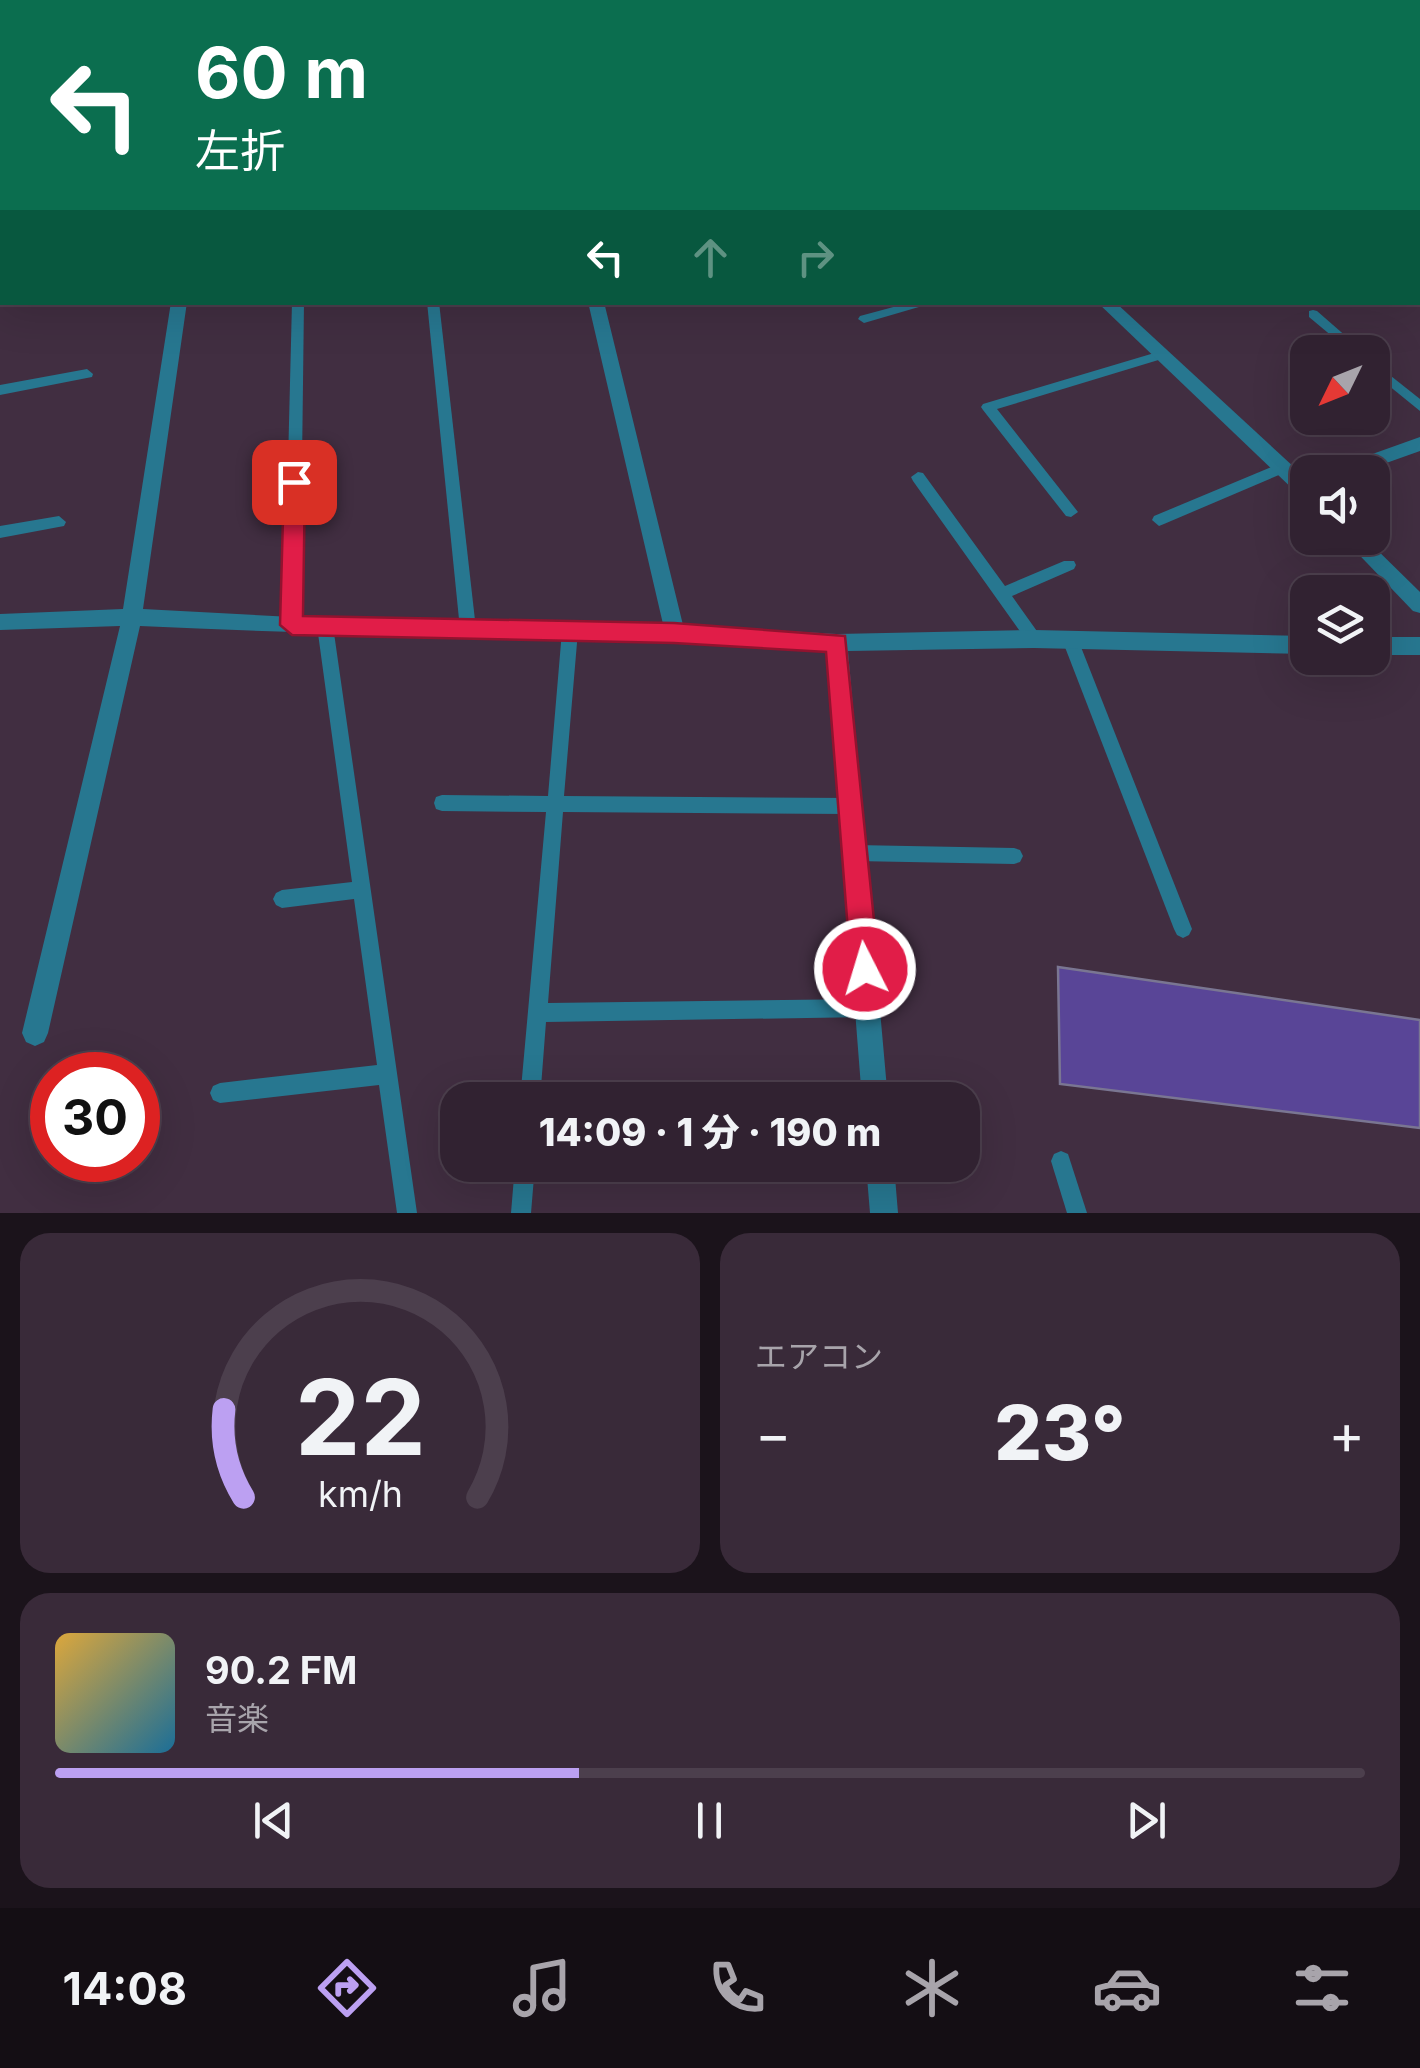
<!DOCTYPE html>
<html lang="ja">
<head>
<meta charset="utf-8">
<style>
	:root { --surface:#312231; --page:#392a39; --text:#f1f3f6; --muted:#a8a4ab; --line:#4c3f4d; --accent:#bca0f2 }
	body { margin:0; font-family:Inter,"Noto Sans JP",sans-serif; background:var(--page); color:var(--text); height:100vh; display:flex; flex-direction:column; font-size:38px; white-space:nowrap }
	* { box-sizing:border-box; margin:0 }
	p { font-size:32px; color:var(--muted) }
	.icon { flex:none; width:55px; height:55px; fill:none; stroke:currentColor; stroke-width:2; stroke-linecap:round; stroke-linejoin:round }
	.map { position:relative; height:1213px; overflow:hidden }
	.drawer { display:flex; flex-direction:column; gap:20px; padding:20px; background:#1b131b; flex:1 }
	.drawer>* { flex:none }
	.hud { position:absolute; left:0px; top:0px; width:1420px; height:305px; box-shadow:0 10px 40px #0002,0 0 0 2px var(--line); background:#0b6e4f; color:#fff; overflow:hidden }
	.needle { width:65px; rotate:227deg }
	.fabs { position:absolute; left:1290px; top:335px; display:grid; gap:20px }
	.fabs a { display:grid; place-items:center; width:100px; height:100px; border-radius:20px; background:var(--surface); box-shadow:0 10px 40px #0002,0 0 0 2px var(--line); font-size:50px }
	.speed { position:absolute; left:30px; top:1052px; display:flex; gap:20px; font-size:50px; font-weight:700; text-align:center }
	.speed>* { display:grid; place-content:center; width:130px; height:130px; border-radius:50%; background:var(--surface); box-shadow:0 10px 40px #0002,0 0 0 2px var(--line); line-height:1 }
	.speed .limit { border:15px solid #d22; background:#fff; color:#111 }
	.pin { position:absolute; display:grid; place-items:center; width:85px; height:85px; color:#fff; margin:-42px; border-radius:20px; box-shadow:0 5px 15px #0006 }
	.me { position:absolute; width:110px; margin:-55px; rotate:355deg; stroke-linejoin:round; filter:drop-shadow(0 0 8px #0008) }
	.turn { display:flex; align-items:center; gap:35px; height:210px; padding:0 30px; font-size:45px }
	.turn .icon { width:130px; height:130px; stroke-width:2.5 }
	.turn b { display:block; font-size:70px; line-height:85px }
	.lanes { display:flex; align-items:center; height:95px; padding:0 30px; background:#0003; justify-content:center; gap:50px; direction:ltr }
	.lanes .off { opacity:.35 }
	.big { font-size:75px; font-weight:800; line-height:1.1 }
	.drawer .tile { flex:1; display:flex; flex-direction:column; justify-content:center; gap:15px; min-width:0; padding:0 35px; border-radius:30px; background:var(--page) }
	.drawer .dial { align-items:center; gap:0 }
	.dial svg { height:260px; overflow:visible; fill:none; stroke:var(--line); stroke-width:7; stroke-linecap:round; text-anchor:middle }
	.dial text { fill:var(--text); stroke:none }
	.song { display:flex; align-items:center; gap:30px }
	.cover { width:120px; height:120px; border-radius:15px; background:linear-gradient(135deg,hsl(40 70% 55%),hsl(200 70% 35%)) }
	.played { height:10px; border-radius:5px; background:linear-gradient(90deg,var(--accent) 40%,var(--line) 40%) }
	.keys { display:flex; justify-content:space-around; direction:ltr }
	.heat { display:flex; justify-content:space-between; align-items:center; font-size:55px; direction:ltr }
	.drawer .tiles { flex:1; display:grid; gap:20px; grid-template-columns:1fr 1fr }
	.tile:last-child { grid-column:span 2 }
	.trip { position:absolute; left:440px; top:1082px; width:540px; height:100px; border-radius:30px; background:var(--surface); box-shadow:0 10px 40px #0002,0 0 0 2px var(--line); font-weight:800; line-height:100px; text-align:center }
	.menu { display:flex; height:160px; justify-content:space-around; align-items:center; background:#140e14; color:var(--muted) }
	.menu .icon { width:70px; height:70px }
	.menu .on { color:var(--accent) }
	.menu b { font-size:45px; color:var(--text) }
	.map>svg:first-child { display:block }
	.building { fill:#594597; stroke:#7a7692; stroke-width:2.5 }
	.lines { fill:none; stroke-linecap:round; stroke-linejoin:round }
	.service { fill:#277790; fill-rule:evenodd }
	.minor { fill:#277790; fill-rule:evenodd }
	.tertiary { fill:#277790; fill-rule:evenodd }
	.route { fill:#e11d48; stroke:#92132f; stroke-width:2.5 }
</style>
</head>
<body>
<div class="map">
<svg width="1420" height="1213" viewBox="0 0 1420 1213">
	<rect width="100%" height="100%" fill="#412e41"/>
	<!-- building -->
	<path class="building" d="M1058,967L1420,1020V1128L1060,1084Z"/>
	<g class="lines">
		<!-- service -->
		<g class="service">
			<path d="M323,0H333L334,2H325Z"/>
			<path d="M552,0H562L564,2H554Z"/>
			<path d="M1255,0H1267L1269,2H1258Z"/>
			<path d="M1289,0H1301L1303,2H1292Z"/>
			<path d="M1315,0H1331L1327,2H1314Z"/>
			<path d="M1392,0H1404L1406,2H1395Z"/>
			<path d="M1418,9L1420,10V16L1418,15Z"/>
			<path d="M1418,46L1420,47V53L1418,52Z"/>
			<rect x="1418" y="64" width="2" height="6"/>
			<path d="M1418,92H1420V99L1418,98Z"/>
			<rect x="0" y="203" width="2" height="6"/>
			<rect x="0" y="276" width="2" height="8"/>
			<path d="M292,302H304L300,625L297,630H287L284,625Z"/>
			<path d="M427,302H439L476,629L473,634H463L460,629Z"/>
			<path d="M912,302H936L864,323L858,319L860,316Z"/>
			<path d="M1313,310L1317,311L1364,352H1351L1309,317V311Z"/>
			<path d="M1161,351L1165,352V358L997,409L1078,512L1071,517L1066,516L983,410L981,407L983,404Z"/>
			<path d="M1372,361L1420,399V411L1372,372Z"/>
			<path d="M87,369L93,374L92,377L0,395V385Z"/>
			<path d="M1281,463L1288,468L1286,472L1164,524L1159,526L1152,520L1154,516Z"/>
			<path d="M918,472L923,473L1005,586L1064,561H1074L1076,565L1074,569L1012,596L1039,634L1042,639L1039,644L1034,645L1029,644L913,481L911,477Z"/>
			<path d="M59,516L66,522L64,526L0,538V526Z"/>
			<path d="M325,620L330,621L333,626L417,1213H397L379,1085L220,1103L213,1100L210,1093L213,1086L220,1083L377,1065L354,899L282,908L276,905L273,899L276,893L282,890L352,882L317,626L320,621Z"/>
			<path d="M570,625L575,626L578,631L564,796L851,798L857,800L859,806L857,812L851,814L563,812L548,1003L868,999L875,1001L877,1008L875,1015L868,1017L546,1022L540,1100H520L546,812L442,811L436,809L434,803L436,797L442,795L548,796L562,631L565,626Z"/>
			<path d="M1071,635L1076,637L1079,642L1192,929L1189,935L1183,938L1177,935L1174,929L1063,642L1066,637Z"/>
			<path d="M855,845L1014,848L1020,850L1023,856L1020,862L1014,864L855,861L849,859L846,853L849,847Z"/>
			<path d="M1061,1151L1068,1154L1087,1213H1067L1051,1161L1054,1154Z"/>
			<path d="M515,1165H535L531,1213H511Z"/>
		</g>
		<!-- minor -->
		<g class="minor">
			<path d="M635,0H648L649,2H637Z"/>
			<path d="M793,0H807L808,2H795Z"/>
			<path d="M1418,252L1420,253V264L1418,263Z"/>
			<path d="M171,302H187L143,609L292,617L663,624L588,302H604L683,625L837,634L1034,630L1308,636V654L1034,648L848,651L888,1100H862L827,651C598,637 369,637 140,626L48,1033L44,1042L35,1046L26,1042L22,1033L120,626L0,630V614L123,609Z"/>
			<path d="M1097,302H1115L1308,480V499L1301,497Z"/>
			<path d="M1420,437V451L1361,472H1333L1336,467Z"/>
			<path d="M1343,538H1365L1420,592V613L1413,611Z"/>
			<rect x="1372" y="637" width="48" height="18"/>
			<path d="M866,1165H894L898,1213H870Z"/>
		</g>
		<!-- tertiary -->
		<rect class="tertiary" x="0" y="131" width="2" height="8"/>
	</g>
	<!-- route -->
	<path class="route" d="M294,474L305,482L303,616L674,623L845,636L879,969L875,979L865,983L855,979L851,969L826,652L674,643L292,635L280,625L284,482Z"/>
</svg>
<div class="fabs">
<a><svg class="needle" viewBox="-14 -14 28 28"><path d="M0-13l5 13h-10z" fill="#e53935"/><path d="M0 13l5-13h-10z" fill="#a8a4ab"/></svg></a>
<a><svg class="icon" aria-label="sound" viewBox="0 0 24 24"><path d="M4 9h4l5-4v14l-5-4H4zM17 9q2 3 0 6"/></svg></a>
<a><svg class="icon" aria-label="layers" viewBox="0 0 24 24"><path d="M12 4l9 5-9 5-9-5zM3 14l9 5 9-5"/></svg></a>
</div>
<div class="speed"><div class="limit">30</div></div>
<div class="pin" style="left:294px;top:482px;background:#d93025"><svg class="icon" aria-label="arrive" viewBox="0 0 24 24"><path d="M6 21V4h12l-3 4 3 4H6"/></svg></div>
<svg class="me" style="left:865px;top:969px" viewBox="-20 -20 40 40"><circle r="17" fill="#e11d48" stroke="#fff" stroke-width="3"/><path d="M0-11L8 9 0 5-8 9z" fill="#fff"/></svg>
<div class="trip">14:09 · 1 分 · 190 m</div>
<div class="hud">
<div class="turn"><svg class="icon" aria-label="left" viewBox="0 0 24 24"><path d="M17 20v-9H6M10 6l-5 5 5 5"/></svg><div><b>60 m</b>左折</div></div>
<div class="lanes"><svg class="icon" aria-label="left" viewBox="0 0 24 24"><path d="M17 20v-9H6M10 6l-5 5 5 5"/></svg><svg class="icon off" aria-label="ahead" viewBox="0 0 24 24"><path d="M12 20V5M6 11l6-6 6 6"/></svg><svg class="icon off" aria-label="right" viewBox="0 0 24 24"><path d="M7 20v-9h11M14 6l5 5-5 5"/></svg></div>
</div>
</div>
<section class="drawer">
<div class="tiles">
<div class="tile dial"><svg viewBox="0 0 100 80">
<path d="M14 69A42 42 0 1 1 86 69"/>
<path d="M14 69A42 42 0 0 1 8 42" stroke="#bca0f2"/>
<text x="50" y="56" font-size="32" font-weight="700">22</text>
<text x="50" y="72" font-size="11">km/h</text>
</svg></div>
<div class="tile"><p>エアコン</p>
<div class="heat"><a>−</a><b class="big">23°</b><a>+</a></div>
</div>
<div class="tile">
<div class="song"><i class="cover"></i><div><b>90.2 FM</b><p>音楽</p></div></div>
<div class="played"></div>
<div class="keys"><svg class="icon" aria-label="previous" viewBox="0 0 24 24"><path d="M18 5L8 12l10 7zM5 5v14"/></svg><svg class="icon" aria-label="pause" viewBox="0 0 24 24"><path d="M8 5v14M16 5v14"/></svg><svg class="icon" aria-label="next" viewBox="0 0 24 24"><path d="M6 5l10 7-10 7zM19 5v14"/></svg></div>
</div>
</div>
</section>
<nav class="menu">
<b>14:08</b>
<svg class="icon on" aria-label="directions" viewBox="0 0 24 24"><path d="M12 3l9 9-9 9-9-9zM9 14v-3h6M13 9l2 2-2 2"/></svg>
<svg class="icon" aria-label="music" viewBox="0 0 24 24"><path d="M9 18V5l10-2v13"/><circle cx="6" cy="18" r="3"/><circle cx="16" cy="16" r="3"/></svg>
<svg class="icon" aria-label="phone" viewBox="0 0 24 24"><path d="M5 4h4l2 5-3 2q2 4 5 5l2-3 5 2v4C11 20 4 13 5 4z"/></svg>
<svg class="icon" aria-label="climate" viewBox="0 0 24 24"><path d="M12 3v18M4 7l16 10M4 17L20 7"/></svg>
<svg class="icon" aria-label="car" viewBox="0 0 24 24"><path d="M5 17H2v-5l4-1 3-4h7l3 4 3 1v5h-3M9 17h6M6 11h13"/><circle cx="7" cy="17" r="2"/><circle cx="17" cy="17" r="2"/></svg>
<svg class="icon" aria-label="filters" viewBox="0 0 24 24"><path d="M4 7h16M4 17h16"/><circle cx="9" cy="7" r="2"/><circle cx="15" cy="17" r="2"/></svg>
</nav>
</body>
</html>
